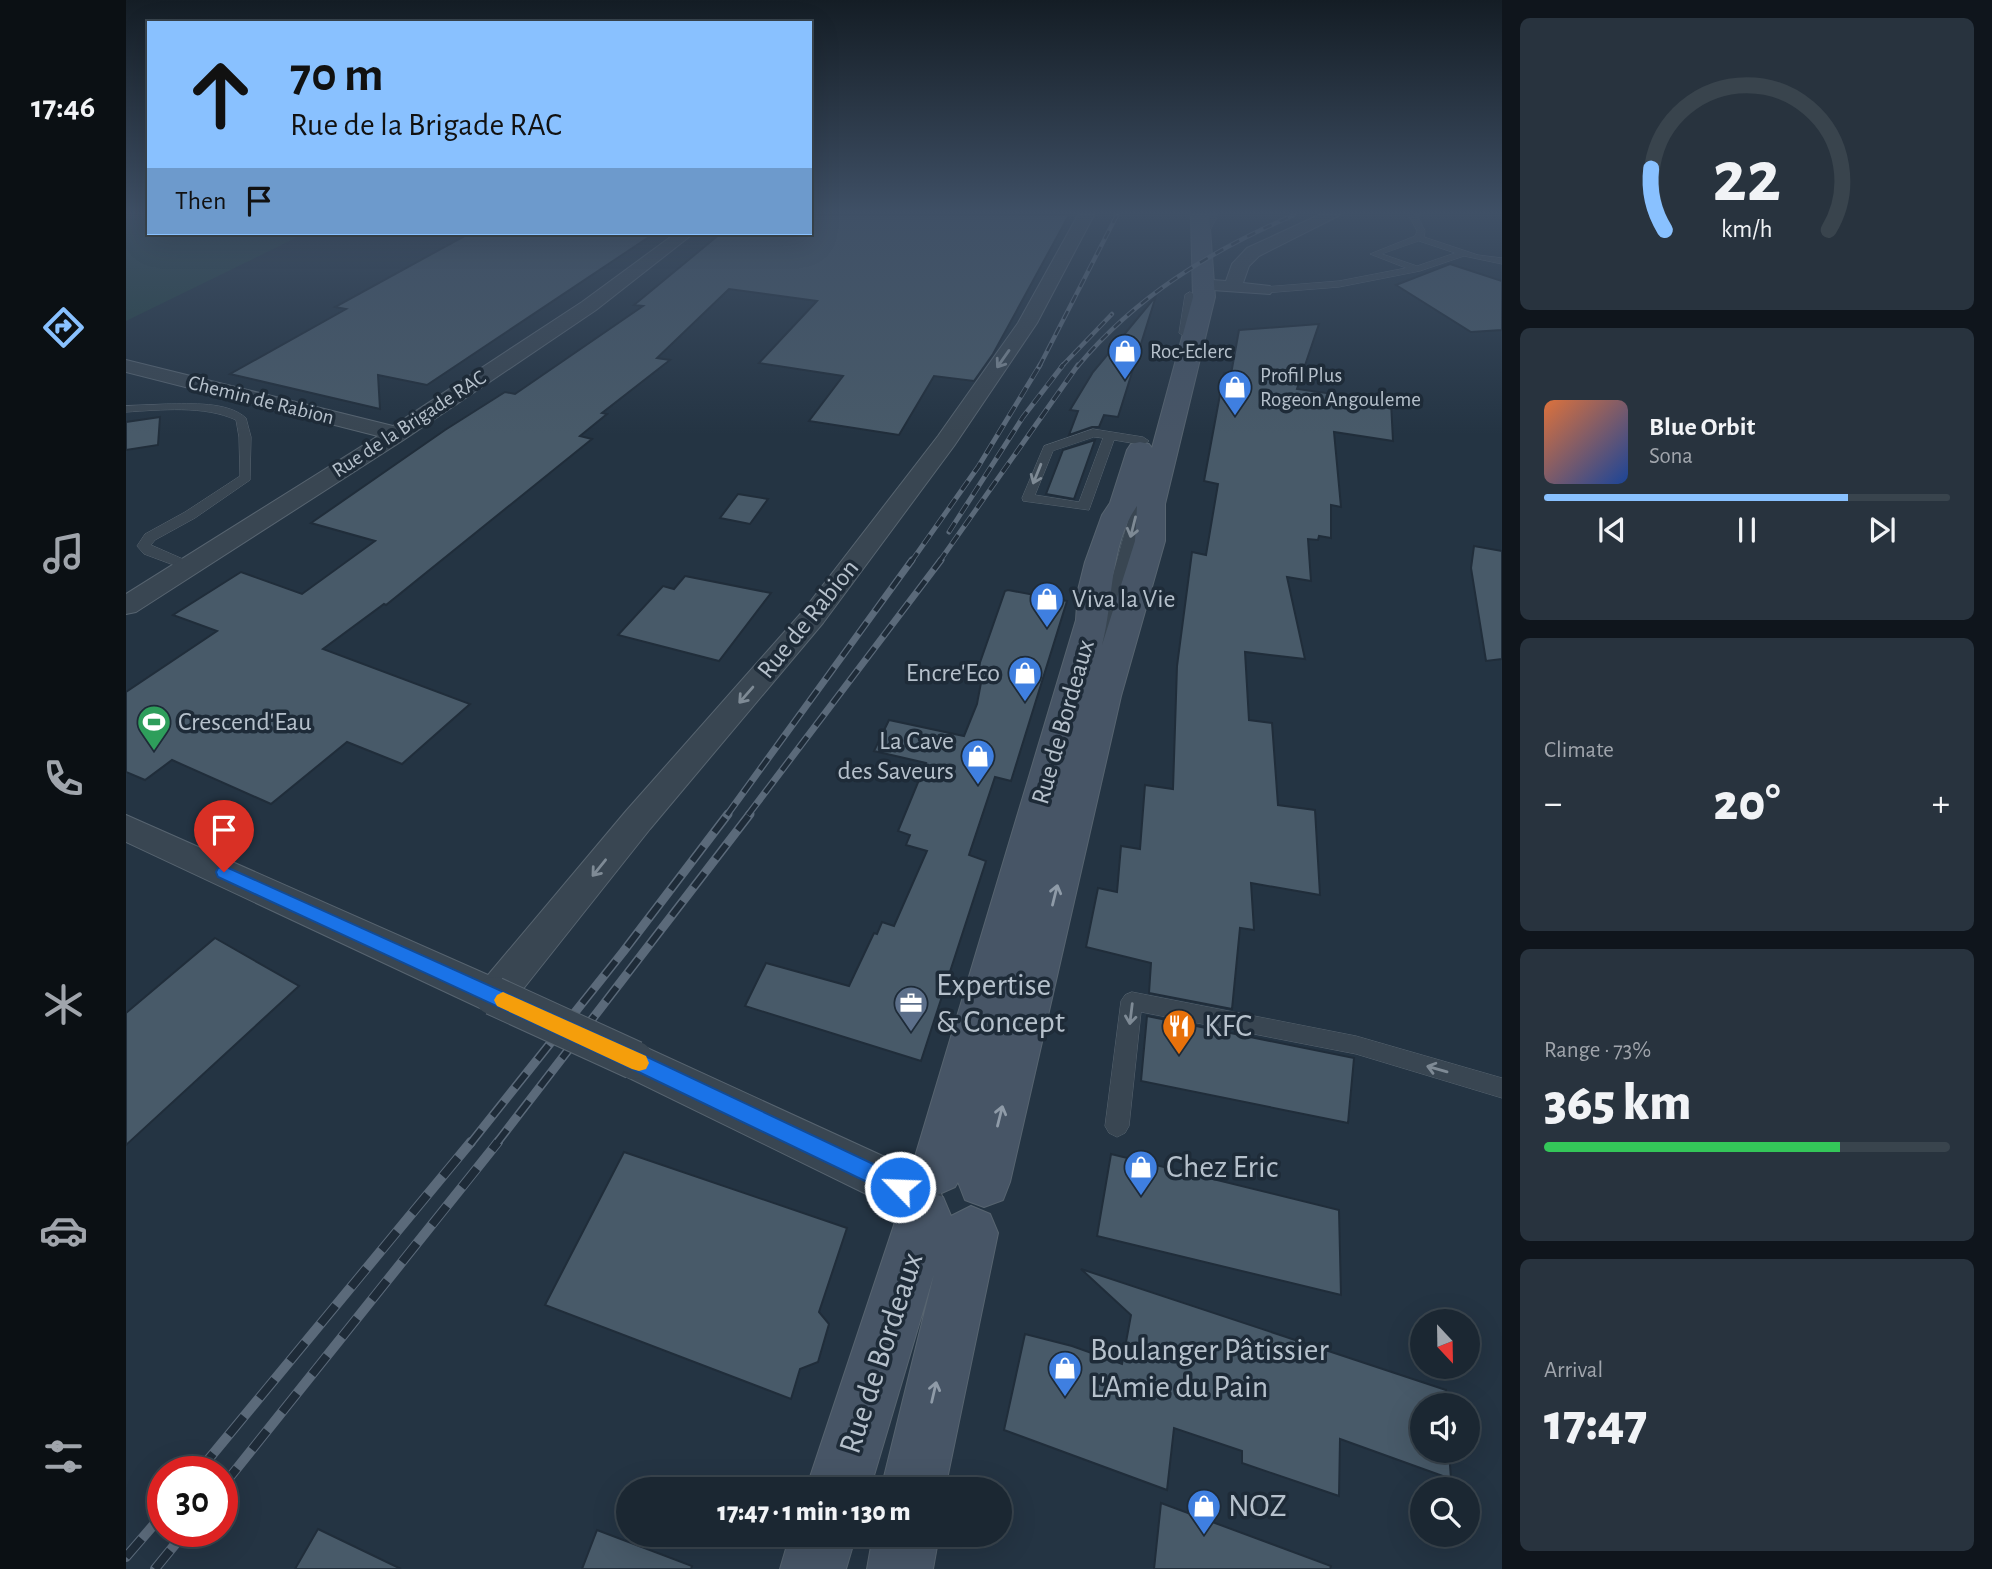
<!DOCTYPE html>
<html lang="en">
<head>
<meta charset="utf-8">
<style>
	:root { --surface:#1b2732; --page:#28333e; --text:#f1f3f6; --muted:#a0a5ac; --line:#39444d; --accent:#89c1ff }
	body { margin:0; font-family:"Alegreya Sans",sans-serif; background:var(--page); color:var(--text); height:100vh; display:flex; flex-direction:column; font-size:26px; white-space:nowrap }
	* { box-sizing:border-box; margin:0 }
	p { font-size:23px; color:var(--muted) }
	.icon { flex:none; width:38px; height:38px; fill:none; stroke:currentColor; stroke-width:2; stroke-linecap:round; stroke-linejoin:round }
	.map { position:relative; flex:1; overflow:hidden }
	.drawer { display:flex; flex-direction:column; gap:18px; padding:18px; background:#0f151c; width:490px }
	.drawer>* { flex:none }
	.top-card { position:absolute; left:21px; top:21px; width:665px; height:214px; border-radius:0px; box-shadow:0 7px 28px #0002,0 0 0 2px var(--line); background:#89c1ff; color:#111; overflow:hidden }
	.needle { width:46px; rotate:158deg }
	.fabs { position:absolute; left:1284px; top:1309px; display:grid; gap:14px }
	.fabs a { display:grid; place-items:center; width:70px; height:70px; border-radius:50%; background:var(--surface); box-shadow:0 7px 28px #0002,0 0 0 2px var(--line); font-size:35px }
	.speed { position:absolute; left:21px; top:1456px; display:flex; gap:14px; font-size:35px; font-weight:700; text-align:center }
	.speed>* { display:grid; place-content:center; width:91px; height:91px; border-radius:50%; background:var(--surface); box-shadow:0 7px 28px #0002,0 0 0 2px var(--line); line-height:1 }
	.speed .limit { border:10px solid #d22; background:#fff; color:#111 }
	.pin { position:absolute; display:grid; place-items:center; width:60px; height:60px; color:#fff; margin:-72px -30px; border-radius:50% 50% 50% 0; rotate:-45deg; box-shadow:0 0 7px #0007 }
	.pin .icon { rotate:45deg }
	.me { position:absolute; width:77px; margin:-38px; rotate:294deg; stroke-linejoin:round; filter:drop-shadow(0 0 5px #0008) }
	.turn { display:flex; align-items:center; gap:24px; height:147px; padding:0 28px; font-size:32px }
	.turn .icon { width:91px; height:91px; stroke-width:2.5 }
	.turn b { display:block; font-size:49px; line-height:60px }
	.then { display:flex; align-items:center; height:66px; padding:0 28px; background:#0003; gap:14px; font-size:26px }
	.big { font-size:52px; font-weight:800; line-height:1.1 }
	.drawer .card { flex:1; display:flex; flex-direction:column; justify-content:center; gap:10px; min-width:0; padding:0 24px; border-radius:10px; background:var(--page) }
	.drawer .dial { align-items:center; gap:0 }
	.dial svg { height:182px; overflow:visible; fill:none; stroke:var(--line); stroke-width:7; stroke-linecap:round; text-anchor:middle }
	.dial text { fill:var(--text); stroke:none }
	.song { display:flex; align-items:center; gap:21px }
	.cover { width:84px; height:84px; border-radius:10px; background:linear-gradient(135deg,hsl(20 70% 55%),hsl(220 70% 35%)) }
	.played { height:7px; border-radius:4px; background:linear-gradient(90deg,var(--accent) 75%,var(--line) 75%) }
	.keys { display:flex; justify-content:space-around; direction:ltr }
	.heat { display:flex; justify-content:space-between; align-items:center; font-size:38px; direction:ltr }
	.charge { height:10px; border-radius:5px; background:linear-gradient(90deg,#34c759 73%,var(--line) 0) }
	.trip { position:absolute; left:490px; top:1477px; width:396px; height:70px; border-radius:35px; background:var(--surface); box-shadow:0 7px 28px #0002,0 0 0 2px var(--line); font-weight:800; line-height:70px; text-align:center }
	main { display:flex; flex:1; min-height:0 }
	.tabs { display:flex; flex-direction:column; width:126px; justify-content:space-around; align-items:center; background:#0b1014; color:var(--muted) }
	.tabs .icon { width:49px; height:49px }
	.tabs .active { color:var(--accent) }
	.tabs b { font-size:32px; color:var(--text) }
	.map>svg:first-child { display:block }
	.green { fill:#264344 }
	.building { fill:#485a69; stroke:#202d3a; stroke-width:2 }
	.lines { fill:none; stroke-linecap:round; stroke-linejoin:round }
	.service-casing { stroke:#576470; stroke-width:1 }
	.minor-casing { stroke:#576470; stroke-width:2 }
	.secondary-casing { stroke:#576470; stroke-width:2 }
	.service { fill:#394652; fill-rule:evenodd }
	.minor { fill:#394652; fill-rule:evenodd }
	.secondary { fill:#475566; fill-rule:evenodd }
	.rail-far4-casing { stroke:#5b6a7a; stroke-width:4.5 }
	.rail-far3-casing { stroke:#5b6a7a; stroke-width:5 }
	.rail-far2-casing { stroke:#5b6a7a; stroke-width:7 }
	.rail-far1-casing { stroke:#5b6a7a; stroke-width:9 }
	.rail-casing { stroke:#5b6a7a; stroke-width:10 }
	.rail-far4 { stroke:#1e2b38; stroke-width:2.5; stroke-dasharray:9; stroke-linecap:butt }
	.rail-far3 { stroke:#1e2b38; stroke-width:3.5; stroke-dasharray:11; stroke-linecap:butt }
	.rail-far2 { stroke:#1e2b38; stroke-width:4.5; stroke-dasharray:14; stroke-linecap:butt }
	.rail-far1 { stroke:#1e2b38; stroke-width:6; stroke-dasharray:18; stroke-linecap:butt }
	.rail { stroke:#1e2b38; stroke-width:8; stroke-dasharray:24; stroke-linecap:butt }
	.minor-bridge-casing { stroke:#576470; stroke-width:40; stroke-linecap:butt }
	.minor-bridge { stroke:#394652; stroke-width:38 }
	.oneway { stroke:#7e8a95 }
	.oneway2 { stroke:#8f9ba8 }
	.route { fill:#1a73e8; stroke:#114b97; stroke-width:2 }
	.slow { fill:#f59e0b }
	.labels { text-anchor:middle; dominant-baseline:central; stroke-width:7; stroke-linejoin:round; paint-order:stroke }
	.far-poi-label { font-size:21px; fill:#b6c1cc; stroke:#1e2b38; text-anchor:start }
	.far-street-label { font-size:21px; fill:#b6c1cc; stroke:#1e2b38 }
	.poi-label { font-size:26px; fill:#b6c1cc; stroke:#1e2b38; text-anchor:start }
	.street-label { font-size:26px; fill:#b6c1cc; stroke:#1e2b38 }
	.near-poi-label { font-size:32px; fill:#b6c1cc; stroke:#1e2b38; text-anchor:start }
	.near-street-label { font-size:32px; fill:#b6c1cc; stroke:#1e2b38 }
</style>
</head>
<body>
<main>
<nav class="tabs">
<b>17:46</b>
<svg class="icon active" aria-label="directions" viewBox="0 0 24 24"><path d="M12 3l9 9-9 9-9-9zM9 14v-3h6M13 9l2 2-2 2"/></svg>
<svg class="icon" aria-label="music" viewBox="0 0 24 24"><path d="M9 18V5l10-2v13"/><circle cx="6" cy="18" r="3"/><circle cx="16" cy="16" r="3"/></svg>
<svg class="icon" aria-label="phone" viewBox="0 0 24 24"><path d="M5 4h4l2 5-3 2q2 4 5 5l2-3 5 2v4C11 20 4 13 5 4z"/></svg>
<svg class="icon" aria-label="climate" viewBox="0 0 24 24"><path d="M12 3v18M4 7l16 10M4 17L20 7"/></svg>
<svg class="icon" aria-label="car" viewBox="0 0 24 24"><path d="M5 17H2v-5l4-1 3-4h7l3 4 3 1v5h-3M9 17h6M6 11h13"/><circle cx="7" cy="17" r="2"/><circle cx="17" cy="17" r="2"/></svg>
<svg class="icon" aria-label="filters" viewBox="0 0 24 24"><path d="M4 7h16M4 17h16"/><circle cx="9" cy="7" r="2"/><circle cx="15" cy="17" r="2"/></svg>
</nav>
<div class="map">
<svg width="1376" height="1569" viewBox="0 0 1376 1569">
	<rect width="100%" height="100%" fill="#243443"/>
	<!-- green -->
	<path class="green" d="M0,215H23V233H180L0,321Z"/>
	<!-- building -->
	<g class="building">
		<path d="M684,215H943L867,354L848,381L808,376L773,435L683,421L717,376L633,363L691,301L603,289L531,358L544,360L476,413L481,414L454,436L466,439L260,605L258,604L197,649L344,704L276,764L221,742L145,804L46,760L19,780L0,772V692L91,631L47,615L115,572L176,594L249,541L185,523L319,430L379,392L389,394L517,306L508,305L595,233H684Z"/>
		<path d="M344,233H529L301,385L252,375L254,409L104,374L220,309L209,307Z"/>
		<path d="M1324,264L1376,281V330L1345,332L1270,285Z"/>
		<path d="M1030,296L992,417L978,415L973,427H966L943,435L952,411L944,410L967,372Z"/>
		<path d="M1193,324L1171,389L1265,402L1267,441L1208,432L1215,507L1205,505V538L1193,536L1192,540L1182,539L1185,581L1161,577L1179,659L1119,652L1123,720L1146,723L1152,805L1189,810L1194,895L1125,883L1128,930L1114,928L1106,1009L1023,993L1025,963L960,947L972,888L991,892L995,846L1014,849L1019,785L1047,789L1051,666L1066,552L1080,555L1092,484L1078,481L1098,373L1105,374L1113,330Z"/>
		<path d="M34,417L32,445L0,450V422Z"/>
		<path d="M969,440L948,499L920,494L937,450Z"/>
		<path d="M612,494L642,499L624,524L594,518Z"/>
		<path d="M1348,546L1376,551V659L1360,661L1345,568Z"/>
		<path d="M559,576L645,593L593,661L492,635L537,586L548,589Z"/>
		<path d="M882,590L941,601L885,781L869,777L843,855L860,861L795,1061L619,1006L640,963L723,986L748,933L751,934L756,922L768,926L801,851L780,845L784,835L772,831L800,763L748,751L763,720L838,736L851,704L857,672L851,671L879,591Z"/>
		<path d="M89,938L173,986L0,1145V1013Z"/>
		<path d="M1021,1016L1228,1058L1222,1123L1015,1081Z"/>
		<path d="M498,1152L721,1228L693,1312L703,1324L692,1362L674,1369L665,1399L419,1305Z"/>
		<path d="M985,1154L1213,1210L1215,1295L971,1236Z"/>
		<path d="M955,1269L1320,1390V1405H1297V1451H1323L1325,1479L1214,1439L1213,1496L1116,1463V1451L1048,1428L1041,1490L878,1430L899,1334L946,1346L996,1364L1005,1315Z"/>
		<path d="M1035,1503L1205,1566L1204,1569H1028Z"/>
		<path d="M192,1529L275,1569H169Z"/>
		<path d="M471,1530L566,1566L565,1569H456Z"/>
	</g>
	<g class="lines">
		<!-- service casing -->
		<g class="service-casing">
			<g id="service">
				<path d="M1084,215H1092L1079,240H1073Z"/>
				<path d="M1294,215L1292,217L1299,231L1298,237L1352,255L1376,258V264L1338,256L1294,271L1213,287L1138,293L1133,290L1138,287L1213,281L1280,268L1244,254L1289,236L1291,231L1283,216ZM1293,241L1329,253L1291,266L1256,254Z"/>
				<path d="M1064,292L1069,295L1063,333L1058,336L1053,333L1059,295Z"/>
				<path d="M41,404C65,404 101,401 120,418L125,437L124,480L69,518L29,540L25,545L66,563V569L61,570L18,554L11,546L19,534L59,512L114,476L113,437L110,420C78,405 34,410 0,412V406Z"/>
				<path d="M967,429L1017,437L1023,441L1017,445L988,440L963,510L897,501L896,498L918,446ZM968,437L977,438L953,502L909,495L927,451Z"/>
				<path d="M1016,488L1022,492L981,654L973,659L968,657L965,654L1010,492Z"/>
				<path d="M1006,992L1230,1036L1376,1078V1098L1230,1054L1015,1012L1003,1126L999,1133L991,1137L983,1133L979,1126L995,1001L999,995Z"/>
			</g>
		</g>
		<!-- minor casing -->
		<g class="minor-casing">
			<g id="minor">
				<path d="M952,215H968L911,323L828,446L697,623L524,829L382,1008L368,1013L354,1008L0,842V815L362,975L500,811L677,611L812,436L892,323Z"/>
				<path d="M1193,215H1214L1133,256L1123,266L1117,283L1144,286L1147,290L1144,294L1086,290L1077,285L1086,280L1100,281L1106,264L1121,248Z"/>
				<path d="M550,233H568L470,310L279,439L10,612L0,614V594L252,436L0,372V360L267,426L456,302Z"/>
				<path d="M508,1042L809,1180L816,1196L809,1212L793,1218L777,1212L493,1073L487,1060L493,1047Z"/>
			</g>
		</g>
		<!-- secondary casing -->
		<g class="secondary-casing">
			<g id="secondary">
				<path d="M1065,215H1083L1089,297L1039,504V541L995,696L884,1182L877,1200L858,1207L839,1200L832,1182L829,1187L811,1195L793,1187L785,1170L950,620L952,590L959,562L976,515L984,503L1001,450L1005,444L1014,442L1023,444L1026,448L1067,297ZM1011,506L1009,541L976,645C988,600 983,546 1011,506Z"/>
				<path d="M798,1190L817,1197L825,1216L845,1206L864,1214L872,1233L819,1489H755L808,1274L744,1489H680L771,1216L779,1197Z"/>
				<path d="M664,1535H730L720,1569H654Z"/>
				<path d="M747,1535H813L807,1569H741Z"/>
			</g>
		</g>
		<!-- service -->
		<use href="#service" class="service"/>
		<!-- minor -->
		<use href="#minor" class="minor"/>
		<!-- secondary -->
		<use href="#secondary" class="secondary"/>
		<!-- rail-far4 casing -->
		<g class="rail-far4-casing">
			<g id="rail-far4">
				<path d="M913,367L991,215"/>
				<path d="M935,367L986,314"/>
				<path d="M951,367C1010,296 1084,251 1168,215"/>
			</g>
		</g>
		<!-- rail-far3 casing -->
		<g class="rail-far3-casing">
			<g id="rail-far3">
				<path d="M823,532L897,417L937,365"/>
				<path d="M785,562L852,467L914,365"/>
				<path d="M813,562L952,365"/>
			</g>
		</g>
		<!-- rail-far2 casing -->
		<g class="rail-far2-casing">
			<g id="rail-far2">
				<path d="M601,815L786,560"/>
				<path d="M622,815L815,560"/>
			</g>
		</g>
		<!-- rail-far1 casing -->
		<g class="rail-far1-casing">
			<g id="rail-far1">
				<path d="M344,1144L497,952L602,814"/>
				<path d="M370,1144L624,814"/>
			</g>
		</g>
		<!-- rail casing -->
		<g class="rail-casing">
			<g id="rail">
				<path d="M72,1472L345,1142"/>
				<path d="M96,1487L372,1142"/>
				<path d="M0,1557L37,1514"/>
				<path d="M29,1569L60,1531"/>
			</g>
		</g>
		<!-- rail-far4 -->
		<use href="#rail-far4" class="rail-far4"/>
		<!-- rail-far3 -->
		<use href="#rail-far3" class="rail-far3"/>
		<!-- rail-far2 -->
		<use href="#rail-far2" class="rail-far2"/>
		<!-- rail-far1 -->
		<use href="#rail-far1" class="rail-far1"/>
		<!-- rail -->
		<use href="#rail" class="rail"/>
		<!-- minor-bridge casing -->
		<g class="minor-bridge-casing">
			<path id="minor-bridge" d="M368,996L508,1060"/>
		</g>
		<!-- minor-bridge -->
		<use href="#minor-bridge" class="minor-bridge"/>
	</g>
	<!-- one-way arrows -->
	<defs><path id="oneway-shaft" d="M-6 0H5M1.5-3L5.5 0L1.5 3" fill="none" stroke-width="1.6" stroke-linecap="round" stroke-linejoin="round" transform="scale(1.75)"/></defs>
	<g class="oneway">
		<use href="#oneway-shaft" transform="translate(877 359) rotate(125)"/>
		<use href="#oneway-shaft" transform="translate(911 474) rotate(112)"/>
		<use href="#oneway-shaft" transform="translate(1007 527) rotate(104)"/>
		<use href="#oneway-shaft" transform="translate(620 695) rotate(131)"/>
		<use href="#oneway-shaft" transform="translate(473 868) rotate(129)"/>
		<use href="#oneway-shaft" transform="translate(1005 1014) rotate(97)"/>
		<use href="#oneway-shaft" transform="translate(1311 1069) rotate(-164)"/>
	</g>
	<g class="oneway2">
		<use href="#oneway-shaft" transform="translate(929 895) rotate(-76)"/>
		<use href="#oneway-shaft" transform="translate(874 1116) rotate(-76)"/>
		<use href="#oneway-shaft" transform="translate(808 1392) rotate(-77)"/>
	</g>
	<!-- sky -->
	<linearGradient id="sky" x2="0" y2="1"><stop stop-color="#141d25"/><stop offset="0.49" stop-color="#3f5066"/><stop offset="1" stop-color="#3f5066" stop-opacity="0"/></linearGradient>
	<rect width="1376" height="435" fill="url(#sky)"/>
	<!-- route -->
	<path class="route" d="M98,866L515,1054L781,1180L784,1187L781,1194L774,1197L766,1194L500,1066L92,877L90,872L92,868Z"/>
	<!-- slow -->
	<path class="slow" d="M377,992L520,1056L523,1063L520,1069L513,1071L506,1069L371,1006L368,1000L371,995Z"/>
	<!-- icons -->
	<defs>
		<g id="shop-pin" transform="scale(1.75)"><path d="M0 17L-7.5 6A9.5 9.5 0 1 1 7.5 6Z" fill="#3f7fe0" stroke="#1e2b38"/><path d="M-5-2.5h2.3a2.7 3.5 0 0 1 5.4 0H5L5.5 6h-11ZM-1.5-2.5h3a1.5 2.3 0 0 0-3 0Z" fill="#fff"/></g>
		<g id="stadium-pin" transform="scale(1.75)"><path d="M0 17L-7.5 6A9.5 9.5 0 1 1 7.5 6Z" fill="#2e9e5b" stroke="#1e2b38"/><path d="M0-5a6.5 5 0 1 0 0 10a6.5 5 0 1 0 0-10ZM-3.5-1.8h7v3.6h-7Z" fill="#fff"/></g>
		<g id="office-pin" transform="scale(1.75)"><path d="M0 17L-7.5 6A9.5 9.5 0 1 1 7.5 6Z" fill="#5c6f8a" stroke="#1e2b38"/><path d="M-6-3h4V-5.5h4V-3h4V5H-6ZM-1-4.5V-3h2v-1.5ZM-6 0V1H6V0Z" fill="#fff"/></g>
		<g id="restaurant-pin" transform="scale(1.75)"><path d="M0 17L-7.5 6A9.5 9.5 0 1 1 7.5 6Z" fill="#e8710a" stroke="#1e2b38"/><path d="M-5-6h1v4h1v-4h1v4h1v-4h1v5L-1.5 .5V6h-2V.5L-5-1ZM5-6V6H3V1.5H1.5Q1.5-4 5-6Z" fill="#fff"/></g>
	</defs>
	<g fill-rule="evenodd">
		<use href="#shop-pin" x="999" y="351"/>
		<use href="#shop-pin" x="1109" y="387"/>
		<use href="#shop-pin" x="921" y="599"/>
		<use href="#shop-pin" x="899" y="673"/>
		<use href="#stadium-pin" x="28" y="722"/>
		<use href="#shop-pin" x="852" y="756"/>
		<use href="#office-pin" x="785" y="1003"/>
		<use href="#restaurant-pin" x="1053" y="1026"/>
		<use href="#shop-pin" x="1015" y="1167"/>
		<use href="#shop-pin" x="939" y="1368"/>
		<use href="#shop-pin" x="1078" y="1506"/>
	</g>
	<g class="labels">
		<!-- far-poi labels -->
		<g class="far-poi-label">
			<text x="1024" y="351">Roc-Eclerc</text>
			<text x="1134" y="375">Profil Plus<tspan x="1134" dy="24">Rogeon Angouleme</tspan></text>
		</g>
		<!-- far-street labels -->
		<g class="far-street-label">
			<text transform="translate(135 400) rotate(14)">Chemin de Rabion</text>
			<text transform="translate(283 424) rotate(-33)">Rue de la Brigade RAC</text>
		</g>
		<!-- poi labels -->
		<g class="poi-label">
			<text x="946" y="599">Viva la Vie</text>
			<text x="874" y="673" text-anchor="end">Encre'Eco</text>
			<text x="52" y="722">Crescend'Eau</text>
			<text x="828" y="741" text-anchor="end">La Cave<tspan x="828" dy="30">des Saveurs</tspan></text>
		</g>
		<!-- street labels -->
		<g class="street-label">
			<text transform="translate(682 619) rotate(-51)">Rue de Rabion</text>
			<text transform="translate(937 722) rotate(-74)">Rue de Bordeaux</text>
		</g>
		<!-- near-poi labels -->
		<g class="near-poi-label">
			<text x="810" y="985">Expertise<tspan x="810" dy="37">&amp; Concept</tspan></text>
			<text x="1078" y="1026">KFC</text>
			<text x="1040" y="1167">Chez Eric</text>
			<text x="964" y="1350">Boulanger Pâtissier<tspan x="964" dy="37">L'Amie du Pain</tspan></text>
			<text x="1102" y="1506">NOZ</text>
		</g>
		<!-- near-street labels -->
		<g class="near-street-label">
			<text transform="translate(755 1353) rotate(-72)">Rue de Bordeaux</text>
		</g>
	</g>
</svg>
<div class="fabs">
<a><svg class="needle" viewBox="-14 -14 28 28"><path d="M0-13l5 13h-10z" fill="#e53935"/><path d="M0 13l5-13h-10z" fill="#a0a5ac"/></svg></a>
<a><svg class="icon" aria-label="sound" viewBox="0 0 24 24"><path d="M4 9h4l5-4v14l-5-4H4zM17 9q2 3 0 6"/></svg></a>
<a><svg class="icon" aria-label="search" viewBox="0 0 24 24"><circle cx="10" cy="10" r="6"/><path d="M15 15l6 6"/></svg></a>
</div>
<div class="speed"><div class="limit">30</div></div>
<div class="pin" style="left:98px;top:872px;background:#d93025"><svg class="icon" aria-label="arrive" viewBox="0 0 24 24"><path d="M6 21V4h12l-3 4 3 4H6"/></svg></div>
<svg class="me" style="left:774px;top:1187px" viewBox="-20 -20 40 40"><circle r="17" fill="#1a73e8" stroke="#fff" stroke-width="3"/><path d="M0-11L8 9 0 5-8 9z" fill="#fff"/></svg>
<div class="trip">17:47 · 1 min · 130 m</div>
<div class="top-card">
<div class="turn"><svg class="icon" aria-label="ahead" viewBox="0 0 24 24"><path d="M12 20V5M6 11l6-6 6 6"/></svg><div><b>70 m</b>Rue de la Brigade RAC</div></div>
<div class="then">Then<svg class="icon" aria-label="arrive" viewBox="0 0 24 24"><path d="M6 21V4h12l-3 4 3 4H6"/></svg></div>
</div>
</div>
<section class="drawer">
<div class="card dial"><svg viewBox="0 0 100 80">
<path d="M14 69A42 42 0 1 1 86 69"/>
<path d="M14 69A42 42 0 0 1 8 42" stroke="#89c1ff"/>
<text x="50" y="56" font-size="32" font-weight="700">22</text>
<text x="50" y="72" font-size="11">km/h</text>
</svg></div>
<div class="card">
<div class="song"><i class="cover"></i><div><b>Blue Orbit</b><p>Sona</p></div></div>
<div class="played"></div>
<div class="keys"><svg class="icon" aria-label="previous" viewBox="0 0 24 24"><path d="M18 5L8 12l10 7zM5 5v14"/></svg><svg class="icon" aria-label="pause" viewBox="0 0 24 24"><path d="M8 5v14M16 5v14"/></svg><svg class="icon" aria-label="next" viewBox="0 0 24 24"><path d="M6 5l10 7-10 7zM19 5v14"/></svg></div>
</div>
<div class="card"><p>Climate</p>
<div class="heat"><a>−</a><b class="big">20°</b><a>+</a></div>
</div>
<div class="card"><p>Range · 73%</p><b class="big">365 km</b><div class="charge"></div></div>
<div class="card"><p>Arrival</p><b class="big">17:47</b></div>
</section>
</main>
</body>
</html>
